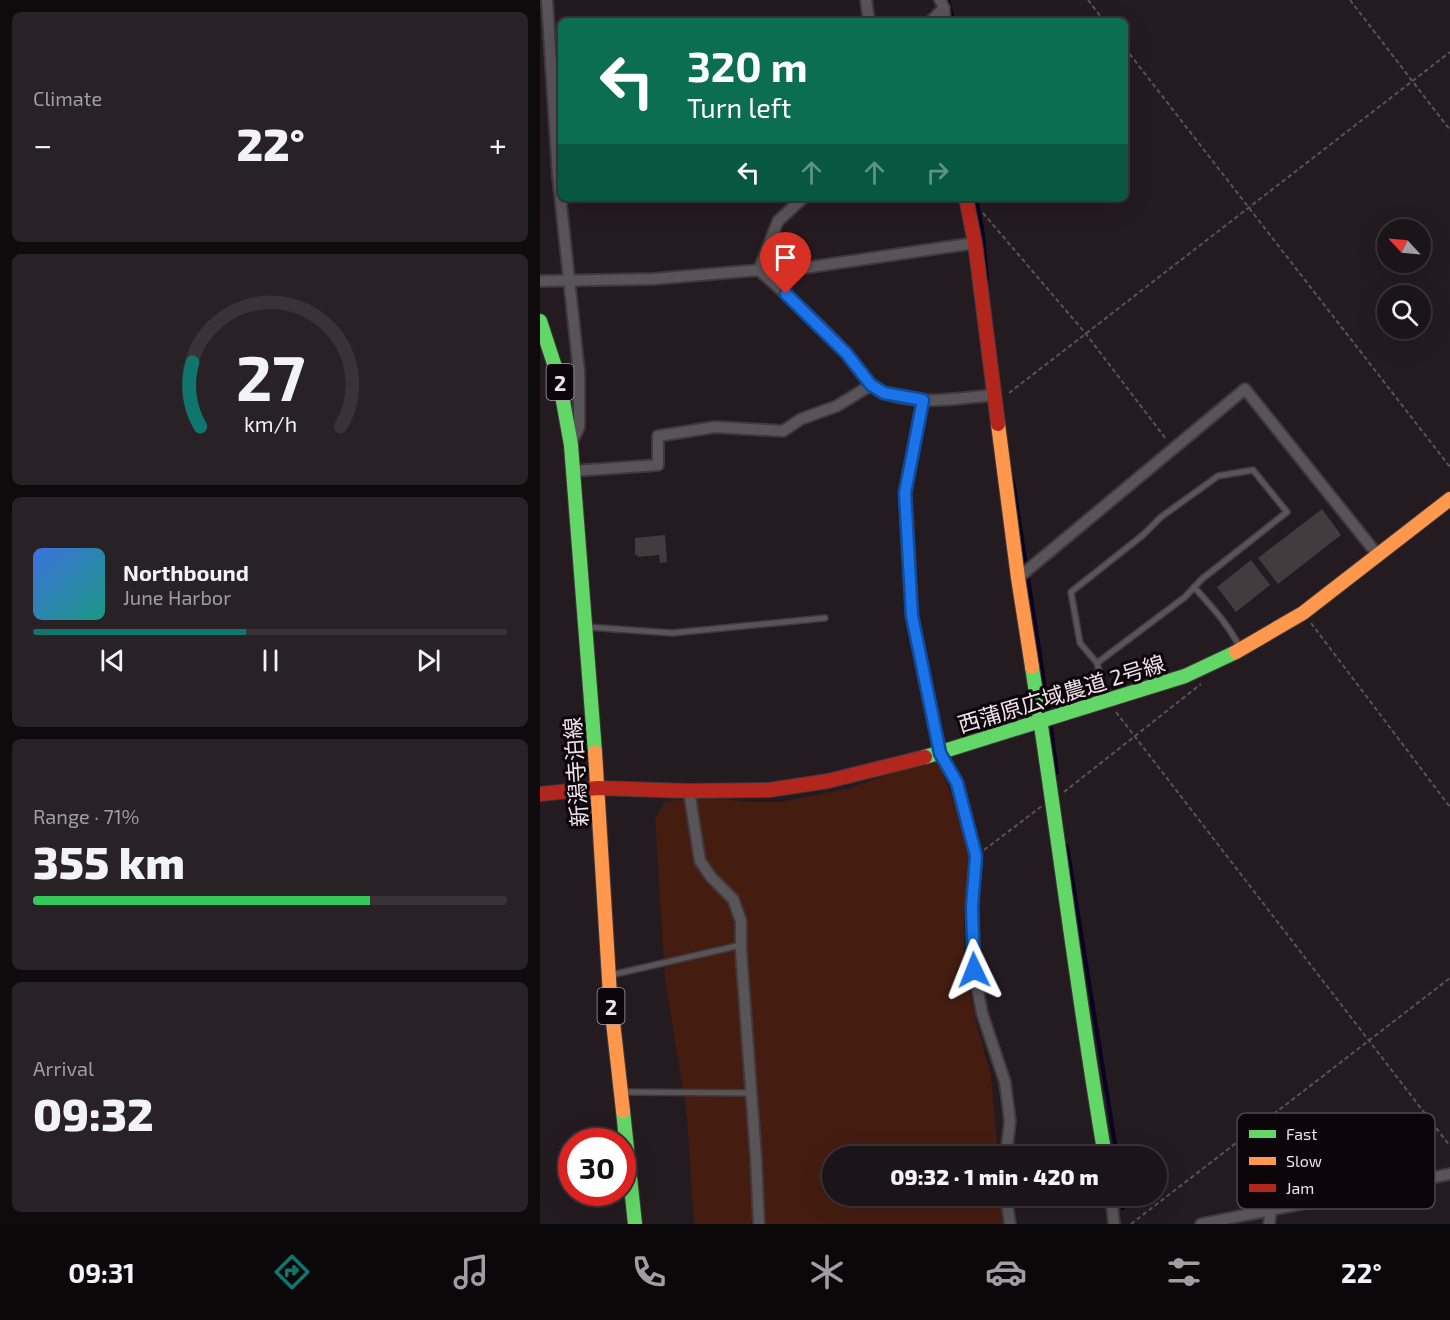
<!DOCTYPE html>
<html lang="en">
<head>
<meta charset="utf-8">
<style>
	:root { --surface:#1b1418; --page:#282125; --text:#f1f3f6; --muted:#a09ea2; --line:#393337; --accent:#0f766e }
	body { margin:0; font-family:"Exo 2","Noto Sans JP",sans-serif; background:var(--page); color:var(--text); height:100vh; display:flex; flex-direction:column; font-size:22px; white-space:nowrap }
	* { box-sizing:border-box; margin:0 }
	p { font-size:20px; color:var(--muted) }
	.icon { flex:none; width:33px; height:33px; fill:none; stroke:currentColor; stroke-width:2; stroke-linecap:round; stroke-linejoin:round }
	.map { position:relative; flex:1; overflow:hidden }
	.panel { display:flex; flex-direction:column; gap:12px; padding:12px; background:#0f0b0d; width:540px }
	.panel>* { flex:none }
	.banner { position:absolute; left:18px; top:18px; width:570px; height:183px; border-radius:9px; box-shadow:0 6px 24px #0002,0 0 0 2px var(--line); background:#0b6e4f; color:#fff; overflow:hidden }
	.needle { width:39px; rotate:296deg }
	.controls { position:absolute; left:837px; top:219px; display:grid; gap:12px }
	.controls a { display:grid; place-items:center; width:54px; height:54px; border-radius:50%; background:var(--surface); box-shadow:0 6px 24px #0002,0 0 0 2px var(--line); font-size:30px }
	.speed { position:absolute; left:18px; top:1128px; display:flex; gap:12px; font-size:30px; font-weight:700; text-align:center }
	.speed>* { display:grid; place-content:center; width:78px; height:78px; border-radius:50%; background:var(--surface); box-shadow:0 6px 24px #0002,0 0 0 2px var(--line); line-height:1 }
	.speed .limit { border:9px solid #d22; background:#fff; color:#111 }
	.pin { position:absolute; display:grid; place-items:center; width:51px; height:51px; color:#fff; margin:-62px -26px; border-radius:50% 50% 50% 0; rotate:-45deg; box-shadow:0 0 6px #0007 }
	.pin .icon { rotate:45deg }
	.me { position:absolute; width:66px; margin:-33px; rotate:358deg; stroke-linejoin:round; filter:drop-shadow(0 0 4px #0008) }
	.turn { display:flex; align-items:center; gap:21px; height:126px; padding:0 30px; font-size:27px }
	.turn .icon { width:78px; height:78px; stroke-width:2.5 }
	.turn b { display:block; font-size:42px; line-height:51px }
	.lanes { display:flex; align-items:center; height:57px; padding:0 30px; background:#0003; justify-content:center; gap:30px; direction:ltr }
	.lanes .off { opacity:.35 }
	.big { font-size:45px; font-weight:800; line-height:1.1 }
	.panel .card { flex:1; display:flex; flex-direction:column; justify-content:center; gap:9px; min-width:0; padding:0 21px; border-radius:9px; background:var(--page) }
	.panel .dial { align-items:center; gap:0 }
	.dial svg { height:156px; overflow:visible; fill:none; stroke:var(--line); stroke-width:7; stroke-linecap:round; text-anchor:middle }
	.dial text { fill:var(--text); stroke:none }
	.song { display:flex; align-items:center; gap:18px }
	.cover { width:72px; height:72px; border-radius:9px; background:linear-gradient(135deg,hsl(220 70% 55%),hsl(170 70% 35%)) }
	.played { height:6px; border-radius:3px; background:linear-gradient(90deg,var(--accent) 45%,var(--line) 45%) }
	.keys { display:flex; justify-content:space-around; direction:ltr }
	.heat { display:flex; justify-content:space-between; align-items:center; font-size:33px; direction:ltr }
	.charge { height:9px; border-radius:4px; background:linear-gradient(90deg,#34c759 71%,var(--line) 0) }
	.trip { position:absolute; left:282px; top:1146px; width:345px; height:60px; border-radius:30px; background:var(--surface); box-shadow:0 6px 24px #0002,0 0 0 2px var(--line); font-weight:800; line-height:60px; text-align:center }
	.tabs { display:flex; height:96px; justify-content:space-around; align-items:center; background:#0b080a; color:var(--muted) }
	.tabs .icon { width:42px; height:42px }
	.tabs .on { color:var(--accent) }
	.tabs b { font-size:27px; color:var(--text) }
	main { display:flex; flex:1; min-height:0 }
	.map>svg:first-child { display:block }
	.green { fill:#441d10 }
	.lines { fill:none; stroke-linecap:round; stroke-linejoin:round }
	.stream { stroke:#090221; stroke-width:4 }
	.building { fill:#433b3d }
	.lane-casing { stroke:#40383c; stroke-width:8 }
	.street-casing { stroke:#40383c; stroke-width:14 }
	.fast-casing { stroke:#40383c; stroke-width:16 }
	.slow-casing { stroke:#40383c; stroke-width:16 }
	.jam-casing { stroke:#40383c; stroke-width:16 }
	.path { stroke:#595357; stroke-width:2; stroke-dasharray:4.5 3; stroke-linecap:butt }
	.lane { stroke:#585457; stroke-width:5 }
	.street { stroke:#585457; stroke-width:10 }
	.fast { stroke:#63d668; stroke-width:14 }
	.slow { stroke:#ff974d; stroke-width:14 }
	.jam { stroke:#b3261e; stroke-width:14 }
	.route-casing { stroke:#114b97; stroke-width:15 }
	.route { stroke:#1a73e8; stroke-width:10 }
	.labels { text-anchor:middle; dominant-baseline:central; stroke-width:6; stroke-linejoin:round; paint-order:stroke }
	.shield { fill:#0c0509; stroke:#aba0a6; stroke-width:1.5 }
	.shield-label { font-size:21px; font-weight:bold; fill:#efe2ea }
	.street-label { font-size:22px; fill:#efe2ea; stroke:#0c0509 }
	.key { fill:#0c0509; stroke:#50474c; stroke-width:1.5 }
	.key-label { font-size:16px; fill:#efe2ea }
</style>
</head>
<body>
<main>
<section class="panel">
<div class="card"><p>Climate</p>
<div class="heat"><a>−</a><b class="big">22°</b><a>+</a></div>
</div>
<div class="card dial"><svg viewBox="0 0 100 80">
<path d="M14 69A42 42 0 1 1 86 69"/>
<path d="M14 69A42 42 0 0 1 10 36" stroke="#0f766e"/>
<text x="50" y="56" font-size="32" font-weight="700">27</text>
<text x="50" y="72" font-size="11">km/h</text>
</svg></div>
<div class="card">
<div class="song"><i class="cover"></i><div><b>Northbound</b><p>June Harbor</p></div></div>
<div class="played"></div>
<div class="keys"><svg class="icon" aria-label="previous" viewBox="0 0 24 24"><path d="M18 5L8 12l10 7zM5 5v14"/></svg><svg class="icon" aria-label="pause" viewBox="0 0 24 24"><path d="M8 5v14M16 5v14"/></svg><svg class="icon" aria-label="next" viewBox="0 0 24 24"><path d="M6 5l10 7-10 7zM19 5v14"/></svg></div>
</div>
<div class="card"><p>Range · 71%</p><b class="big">355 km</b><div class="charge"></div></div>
<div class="card"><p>Arrival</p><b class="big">09:32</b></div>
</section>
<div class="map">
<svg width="910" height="1224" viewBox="0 0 910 1224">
	<rect width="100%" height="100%" fill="#241b20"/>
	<!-- green -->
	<path class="green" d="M396,757L432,846L424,911V967L438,1030L451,1075L458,1156H292V1196H461L464,1224H154L147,1116L125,978L115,818L126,801L173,798L209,802H241L310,788Z"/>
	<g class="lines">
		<!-- stream -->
		<g class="stream">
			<path d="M408,0L413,21"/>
			<path d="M436,198L443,234L447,280"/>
			<path d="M473,481L509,714"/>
			<path d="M510,721L517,773"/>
			<path d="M527,846L577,1156"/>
			<path d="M581,1196L583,1208"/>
		</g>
	</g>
	<!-- building -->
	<g class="building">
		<path d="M782,509L801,535L738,584L718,558Z"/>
		<path d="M125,535L127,562L120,563L119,555L98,557V555H95V538Z"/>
		<path d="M711,560L730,585L696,612L677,587Z"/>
	</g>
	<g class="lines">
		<!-- lane casing -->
		<g class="lane-casing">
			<g id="lane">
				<path d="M654,587C671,606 689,625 700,648"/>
				<path d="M47,627L132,633L285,618"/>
				<path d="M557,663L645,597L662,579L747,512L713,470L678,476L621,517L603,535L531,592L540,643L557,663L566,698"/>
				<path d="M71,975L201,945"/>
				<path d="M85,1092L211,1093"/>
			</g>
		</g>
		<!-- street casing -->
		<g class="street-casing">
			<g id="street">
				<path d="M7,0L18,176L39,372V427L32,441"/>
				<path d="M326,0L329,21"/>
				<path d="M400,0L404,8L405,21"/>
				<path d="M391,21L404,8"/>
				<path d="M219,270C249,297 279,323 306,353C318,366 327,386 344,393C376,406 421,398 454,395"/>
				<path d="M219,270L238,221L263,198"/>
				<path d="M0,281L113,279L219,270L236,272L435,243"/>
				<path d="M383,400L365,493L372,616L400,753L417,783L436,857L432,907L434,970L442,1013L465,1082L470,1121L466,1156"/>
				<path d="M33,471L118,465V436L175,427L243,431L261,419L297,406L331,385"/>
				<path d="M478,578L705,389L837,554"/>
				<path d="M149,791L160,861L171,877L193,899L201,921V951L216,1158L219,1224"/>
				<path d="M466,1196L470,1224"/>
				<path d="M571,1196L574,1224"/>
				<path d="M661,1224L910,1174"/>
				<path d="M729,1224L731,1210"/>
			</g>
		</g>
		<!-- fast casing -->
		<g class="fast-casing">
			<g id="fast">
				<path d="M0,321L19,379L31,445L55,752"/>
				<path d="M492,667C518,830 537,994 565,1156"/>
				<path d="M385,757L645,676L696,652"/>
				<path d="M83,1111L95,1224"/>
			</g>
		</g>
		<!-- slow casing -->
		<g class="slow-casing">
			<g id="slow">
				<path d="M458,424L478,578L492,667"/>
				<path d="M696,652L763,613L910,499"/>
				<path d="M55,752L70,995L83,1111"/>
			</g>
		</g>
		<!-- jam casing -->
		<g class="jam-casing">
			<g id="jam">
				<path d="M426,198L435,243L458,424"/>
				<path d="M0,794L58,788L149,791L229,790L288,781L385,757"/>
			</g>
		</g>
		<!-- path -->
		<g class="path">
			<path d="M548,0L564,21"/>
			<path d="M810,0L910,130"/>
			<path d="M585,48L910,467"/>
			<path d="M443,213L546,334L626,439"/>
			<path d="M469,393L910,52"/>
			<path d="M771,623L910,807"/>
			<path d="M576,712L910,1146"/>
			<path d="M524,792L661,684"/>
			<path d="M444,850L502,806"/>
			<path d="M591,1224L910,978"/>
		</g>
		<!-- lane -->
		<use href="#lane" class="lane"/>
		<!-- street -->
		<use href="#street" class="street"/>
		<!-- fast -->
		<use href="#fast" class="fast"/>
		<!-- slow -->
		<use href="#slow" class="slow"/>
		<!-- jam -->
		<use href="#jam" class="jam"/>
	</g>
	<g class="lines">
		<!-- route casing -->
		<g class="route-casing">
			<path id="route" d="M246,294L306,353L331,385L344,393L383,400L365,493L372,616L400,753L417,783L436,856L432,907L434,970"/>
		</g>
		<!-- route -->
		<use href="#route" class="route"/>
	</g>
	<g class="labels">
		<!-- shield labels -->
		<g class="shield">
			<rect x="6.5" y="364" width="27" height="36" rx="4.5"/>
			<rect x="57.5" y="988" width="27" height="36" rx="4.5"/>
		</g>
		<g class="shield-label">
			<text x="20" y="382">2</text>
			<text x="71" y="1006">2</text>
		</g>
		<!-- street labels -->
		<g class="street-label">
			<text transform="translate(521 693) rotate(-17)">西蒲原広域農道 2号線</text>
			<text transform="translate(35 772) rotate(-94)">新潟寺泊線</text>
		</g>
	</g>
	<!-- legend -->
	<rect x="697" y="1113" width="198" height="96" rx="9" class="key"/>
	<rect x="709" y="1130" width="27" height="8" fill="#63d668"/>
	<rect x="709" y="1157" width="27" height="8" fill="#ff974d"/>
	<rect x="709" y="1184" width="27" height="8" fill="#b3261e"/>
	<g class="key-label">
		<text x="746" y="1140">Fast</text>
		<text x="746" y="1167">Slow</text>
		<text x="746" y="1194">Jam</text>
	</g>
</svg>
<div class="controls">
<a><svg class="needle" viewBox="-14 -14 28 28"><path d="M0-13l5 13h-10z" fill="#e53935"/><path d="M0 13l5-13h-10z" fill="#a09ea2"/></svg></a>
<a><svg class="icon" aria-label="search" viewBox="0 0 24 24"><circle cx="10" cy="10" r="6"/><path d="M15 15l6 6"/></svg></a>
</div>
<div class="speed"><div class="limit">30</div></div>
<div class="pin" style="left:246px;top:294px;background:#d93025"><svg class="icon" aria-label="arrive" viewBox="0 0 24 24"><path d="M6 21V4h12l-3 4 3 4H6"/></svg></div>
<svg class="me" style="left:434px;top:970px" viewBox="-20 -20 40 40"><path d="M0-17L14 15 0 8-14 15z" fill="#1a73e8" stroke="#fff" stroke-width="4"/></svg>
<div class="trip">09:32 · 1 min · 420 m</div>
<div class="banner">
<div class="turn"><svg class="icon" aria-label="left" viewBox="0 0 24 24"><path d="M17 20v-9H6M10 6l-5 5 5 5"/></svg><div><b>320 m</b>Turn left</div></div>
<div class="lanes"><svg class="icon" aria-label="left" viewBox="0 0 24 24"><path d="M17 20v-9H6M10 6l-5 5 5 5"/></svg><svg class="icon off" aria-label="ahead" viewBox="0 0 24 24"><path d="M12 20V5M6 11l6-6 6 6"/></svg><svg class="icon off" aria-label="ahead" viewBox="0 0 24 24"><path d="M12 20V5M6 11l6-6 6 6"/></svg><svg class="icon off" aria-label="right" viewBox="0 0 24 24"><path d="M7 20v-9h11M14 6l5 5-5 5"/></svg></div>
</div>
</div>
</main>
<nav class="tabs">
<b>09:31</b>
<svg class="icon on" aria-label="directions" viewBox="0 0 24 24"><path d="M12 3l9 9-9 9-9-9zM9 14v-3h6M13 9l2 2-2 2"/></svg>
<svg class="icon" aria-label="music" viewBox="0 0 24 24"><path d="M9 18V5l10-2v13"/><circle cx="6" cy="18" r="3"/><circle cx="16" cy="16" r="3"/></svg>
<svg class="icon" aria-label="phone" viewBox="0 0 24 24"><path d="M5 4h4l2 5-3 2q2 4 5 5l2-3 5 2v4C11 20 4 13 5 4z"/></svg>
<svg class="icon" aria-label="climate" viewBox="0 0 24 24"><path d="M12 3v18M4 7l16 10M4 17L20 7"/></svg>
<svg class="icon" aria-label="car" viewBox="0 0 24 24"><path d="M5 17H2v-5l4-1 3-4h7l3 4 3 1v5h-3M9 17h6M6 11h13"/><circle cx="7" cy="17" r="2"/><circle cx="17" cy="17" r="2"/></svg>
<svg class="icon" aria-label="filters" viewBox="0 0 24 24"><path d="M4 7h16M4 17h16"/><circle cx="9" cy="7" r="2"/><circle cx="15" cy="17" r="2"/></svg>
<b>22°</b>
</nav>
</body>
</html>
